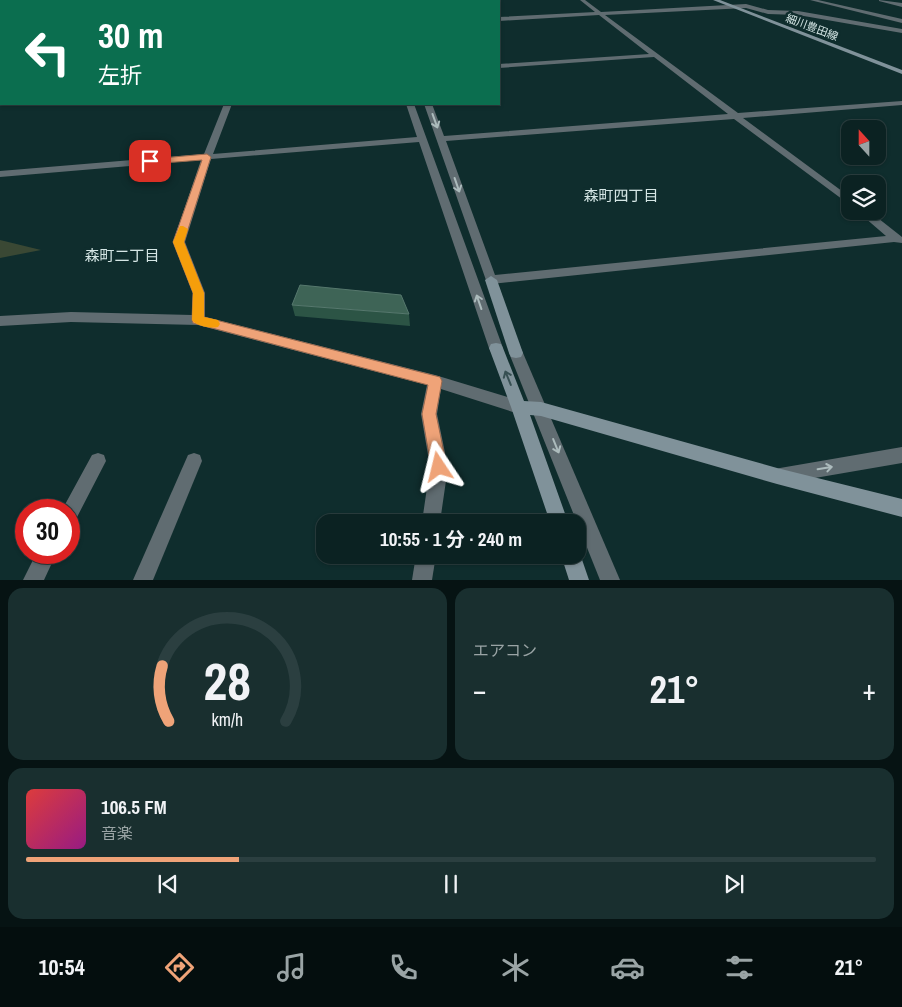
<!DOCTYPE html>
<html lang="ja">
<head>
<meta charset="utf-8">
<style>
	:root { --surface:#0b2222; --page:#192f2f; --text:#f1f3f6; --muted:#9aa4a5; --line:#2b3f40; --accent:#efa378 }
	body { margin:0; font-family:"Archivo Narrow","Noto Sans JP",sans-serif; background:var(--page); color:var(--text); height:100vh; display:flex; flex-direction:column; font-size:19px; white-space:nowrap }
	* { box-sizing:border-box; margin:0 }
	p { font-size:16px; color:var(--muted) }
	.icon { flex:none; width:28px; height:28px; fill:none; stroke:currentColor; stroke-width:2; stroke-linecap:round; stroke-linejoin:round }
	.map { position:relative; height:580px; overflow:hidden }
	.panel { display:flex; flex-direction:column; gap:8px; padding:8px; background:#061313; flex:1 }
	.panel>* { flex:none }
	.hud { position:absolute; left:0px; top:0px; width:500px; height:105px; box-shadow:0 1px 4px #0004,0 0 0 1px var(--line); background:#0b6e4f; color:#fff; overflow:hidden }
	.needle { width:32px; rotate:339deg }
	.buttons { position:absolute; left:841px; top:120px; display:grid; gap:10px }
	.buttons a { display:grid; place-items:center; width:45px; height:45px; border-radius:10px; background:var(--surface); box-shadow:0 1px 4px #0004,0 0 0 1px var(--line); font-size:25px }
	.speed { position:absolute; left:15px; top:499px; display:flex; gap:10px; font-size:25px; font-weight:700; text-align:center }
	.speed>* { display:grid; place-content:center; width:65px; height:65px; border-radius:50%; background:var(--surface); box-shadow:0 1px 4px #0004,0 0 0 1px var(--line); line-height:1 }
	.speed .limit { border:8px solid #d22; background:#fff; color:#111 }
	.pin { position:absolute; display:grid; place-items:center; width:42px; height:42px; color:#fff; margin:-21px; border-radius:10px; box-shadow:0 2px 8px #0006 }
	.me { position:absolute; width:55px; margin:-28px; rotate:350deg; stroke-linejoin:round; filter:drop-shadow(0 0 4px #0008) }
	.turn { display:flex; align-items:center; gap:18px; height:105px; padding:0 15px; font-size:22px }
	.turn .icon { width:65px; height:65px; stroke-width:2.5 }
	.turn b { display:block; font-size:35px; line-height:42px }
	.big { font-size:38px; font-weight:700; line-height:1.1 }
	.panel .card { flex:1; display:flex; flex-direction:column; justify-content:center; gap:8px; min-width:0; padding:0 18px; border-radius:15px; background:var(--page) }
	.panel .dial { align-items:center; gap:0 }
	.dial svg { height:130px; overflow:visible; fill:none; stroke:var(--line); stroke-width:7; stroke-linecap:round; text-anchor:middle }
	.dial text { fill:var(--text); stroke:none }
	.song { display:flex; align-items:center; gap:15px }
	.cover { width:60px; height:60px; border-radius:8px; background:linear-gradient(135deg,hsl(0 70% 55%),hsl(310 70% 35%)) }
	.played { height:5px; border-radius:2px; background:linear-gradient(90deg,var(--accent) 25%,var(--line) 25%) }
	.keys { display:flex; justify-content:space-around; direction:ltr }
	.heat { display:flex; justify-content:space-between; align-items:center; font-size:28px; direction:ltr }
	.panel .tiles { flex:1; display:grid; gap:8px; grid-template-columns:1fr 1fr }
	.card:last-child { grid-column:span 2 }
	.trip { position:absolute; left:316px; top:514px; width:270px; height:50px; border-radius:15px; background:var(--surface); box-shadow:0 1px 4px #0004,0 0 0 1px var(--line); font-weight:700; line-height:50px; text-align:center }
	.menu { display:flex; height:80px; justify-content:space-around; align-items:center; background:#040e0e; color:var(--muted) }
	.menu .icon { width:35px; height:35px }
	.menu .selected { color:var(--accent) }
	.menu b { font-size:22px; color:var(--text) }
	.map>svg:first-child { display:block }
	.green { fill:#3a4834 }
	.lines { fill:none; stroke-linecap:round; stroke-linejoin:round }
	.river { fill:#516987; fill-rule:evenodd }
	.path { stroke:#5d7676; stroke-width:1; stroke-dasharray:0.5 2; stroke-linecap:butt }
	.street { fill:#606c71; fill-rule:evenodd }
	.secondary { fill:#80929a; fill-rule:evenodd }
	.wall { fill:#2c5445 }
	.shaded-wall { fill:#193e34 }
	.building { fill:#3e6456; stroke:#56786d }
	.oneway { stroke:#acbbbc }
	.oneway2 { stroke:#375053 }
	.route { fill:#efa378; stroke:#9b6a4e }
	.slow { fill:#f59e0b }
	.labels { text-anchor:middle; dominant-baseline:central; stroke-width:5; stroke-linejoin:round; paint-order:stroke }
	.far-street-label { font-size:11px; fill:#d5e6e5; stroke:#0f2d2d }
	.neighbourhood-label { font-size:15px; fill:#d5e6e5; stroke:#0f2d2d }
</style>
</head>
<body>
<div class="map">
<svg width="902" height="580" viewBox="0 0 902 580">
	<rect width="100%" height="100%" fill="#0f2d2d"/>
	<!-- green -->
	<path class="green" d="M0,240L41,250L0,258Z"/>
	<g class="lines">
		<!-- river -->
		<rect class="river" x="0" y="80" width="1" height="12"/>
		<!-- path -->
		<g class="path">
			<path d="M153,1L155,0"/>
			<path d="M186,1L188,0"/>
		</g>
		<!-- street -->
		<g class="street">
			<path d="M364,0H370V1H365Z"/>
			<path d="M580,0H585L601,12L746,4L768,10L798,11L902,29V33L798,15L768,14L746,8L605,15L738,113L902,101V105L743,118L850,197V205L734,119L446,141L495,275L886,236L857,211H869L902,237V243L894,242L491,284L487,283L424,104H432L444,136L728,114L654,57L499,68V64L649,54L599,15L499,21V17L595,12Z"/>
			<path d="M810,0H818L902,19V23Z"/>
			<path d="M879,0L902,3V7L879,1Z"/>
			<rect x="0" y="97" width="1" height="4"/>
			<path d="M224,104H232L213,154L417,137L406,104H414L503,348L501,352L496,353L491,352L489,348L419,142L211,159L185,242L205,293V317L435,375L524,402L527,407L524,412L519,414L441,389L437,414L448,467L440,522H422L430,467L421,414L427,385L198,325L71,322L0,326V316L71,312L192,315L193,293L173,242L201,160L0,177V171L204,154Z"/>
			<path d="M516,348L521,349L523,353L620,580H600L509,353L511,349Z"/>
			<path d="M902,447V463L780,484L774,482L771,476L774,470L780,468Z"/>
			<path d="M98,453L104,455L106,461L75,521L69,524V510H62L92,455Z"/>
			<path d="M194,453L200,455L202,461L153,580H133L188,455Z"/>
			<path d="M37,552H57L44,580H23Z"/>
			<path d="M416,555H436L432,580H412Z"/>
		</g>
		<!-- secondary -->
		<g class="secondary">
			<path d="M356,0H362V1H357Z"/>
			<path d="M713,0H720L902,70V74Z"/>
			<rect x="0" y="68" width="1" height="4"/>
			<path d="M491,276L497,280L523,353L521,357L516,358L511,357L509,353L485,280Z"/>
			<path d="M496,343L501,344L503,348L524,401L541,402L777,468L902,499V517L777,484L541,416L530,415L568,522H550L511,407L489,348L491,344Z"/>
			<path d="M578,548L589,580H569L561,555H578Z"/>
		</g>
	</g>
	<!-- wall -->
	<path class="wall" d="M292,305L409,314L410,326L295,316Z"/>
	<!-- shaded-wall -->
	<path class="shaded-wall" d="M0,48H1V59L0,60Z"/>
	<!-- building -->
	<g class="building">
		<path d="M0,0H105V1H1V21L0,17Z"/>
		<path d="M1,28V48H0V29Z"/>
		<path d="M300,285L401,295L409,314L292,305Z"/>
	</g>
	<!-- one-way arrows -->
	<defs><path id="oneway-shaft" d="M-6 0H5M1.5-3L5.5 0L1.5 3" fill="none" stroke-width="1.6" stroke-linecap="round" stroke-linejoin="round" transform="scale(1.25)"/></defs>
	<g class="oneway">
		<use href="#oneway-shaft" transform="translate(435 121) rotate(70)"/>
		<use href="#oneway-shaft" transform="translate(457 185) rotate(71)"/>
		<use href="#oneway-shaft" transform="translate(479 302) rotate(-109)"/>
		<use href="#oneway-shaft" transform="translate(556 446) rotate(68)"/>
		<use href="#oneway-shaft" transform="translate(825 468) rotate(-9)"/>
	</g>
	<use class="oneway2" href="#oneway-shaft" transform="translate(508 378) rotate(-112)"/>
	<!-- route -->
	<path class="route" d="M207,154L211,157L184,242L204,293V317L440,377L442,381L436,414L447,467L444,472L439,475L433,472L431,467L422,414L428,385L193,323L192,320L193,293L173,242L202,160L150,164L146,161L150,159Z"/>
	<!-- slow -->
	<path class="slow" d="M180,226H183L188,229L184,242L204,293V317L218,320L220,324L218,327C211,329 196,326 192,320L193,293L173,242Z"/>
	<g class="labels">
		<!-- far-street labels -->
		<g class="far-street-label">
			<text transform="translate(812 27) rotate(21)">細川豊田線</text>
		</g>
		<!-- neighbourhood labels -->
		<g class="neighbourhood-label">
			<text x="621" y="195">森町四丁目</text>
			<text x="122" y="255">森町二丁目</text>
		</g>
	</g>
</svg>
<div class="buttons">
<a><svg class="needle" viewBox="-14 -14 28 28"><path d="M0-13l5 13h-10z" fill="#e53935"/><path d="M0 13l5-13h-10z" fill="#9aa4a5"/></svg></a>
<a><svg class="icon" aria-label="layers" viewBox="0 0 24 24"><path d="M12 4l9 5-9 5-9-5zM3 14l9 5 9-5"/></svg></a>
</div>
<div class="speed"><div class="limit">30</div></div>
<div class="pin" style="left:150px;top:161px;background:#d93025"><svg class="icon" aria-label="arrive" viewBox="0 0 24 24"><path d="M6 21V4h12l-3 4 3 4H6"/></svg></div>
<svg class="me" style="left:439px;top:467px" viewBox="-20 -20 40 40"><path d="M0-17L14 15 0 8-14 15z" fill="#efa378" stroke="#fff" stroke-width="4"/></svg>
<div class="trip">10:55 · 1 分 · 240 m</div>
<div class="hud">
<div class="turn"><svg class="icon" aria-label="left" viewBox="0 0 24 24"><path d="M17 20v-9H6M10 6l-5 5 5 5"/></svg><div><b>30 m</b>左折</div></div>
</div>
</div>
<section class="panel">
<div class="tiles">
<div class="card dial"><svg viewBox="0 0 100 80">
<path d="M14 69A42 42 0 1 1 86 69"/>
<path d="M14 69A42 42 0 0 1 10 35" stroke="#efa378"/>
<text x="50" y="56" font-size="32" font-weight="700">28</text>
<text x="50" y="72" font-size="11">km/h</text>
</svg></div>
<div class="card"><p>エアコン</p>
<div class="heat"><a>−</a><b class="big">21°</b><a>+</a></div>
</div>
<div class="card">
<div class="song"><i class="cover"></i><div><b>106.5 FM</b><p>音楽</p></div></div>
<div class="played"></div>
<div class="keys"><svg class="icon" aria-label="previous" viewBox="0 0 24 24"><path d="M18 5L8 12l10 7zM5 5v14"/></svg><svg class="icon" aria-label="pause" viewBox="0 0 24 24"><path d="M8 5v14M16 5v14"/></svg><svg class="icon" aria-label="next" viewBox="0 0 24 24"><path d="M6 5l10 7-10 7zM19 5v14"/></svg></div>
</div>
</div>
</section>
<nav class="menu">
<b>10:54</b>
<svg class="icon selected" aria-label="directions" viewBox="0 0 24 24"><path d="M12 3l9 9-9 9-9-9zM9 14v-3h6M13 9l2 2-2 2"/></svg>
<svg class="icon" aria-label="music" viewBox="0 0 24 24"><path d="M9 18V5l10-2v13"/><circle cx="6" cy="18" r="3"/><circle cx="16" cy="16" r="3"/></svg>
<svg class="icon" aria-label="phone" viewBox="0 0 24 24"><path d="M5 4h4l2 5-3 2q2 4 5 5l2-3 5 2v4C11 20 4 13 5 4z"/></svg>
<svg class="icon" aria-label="climate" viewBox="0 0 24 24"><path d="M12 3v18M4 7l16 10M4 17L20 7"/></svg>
<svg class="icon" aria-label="car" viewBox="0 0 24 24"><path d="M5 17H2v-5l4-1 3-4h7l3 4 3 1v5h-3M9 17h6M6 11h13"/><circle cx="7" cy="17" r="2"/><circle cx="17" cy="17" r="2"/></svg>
<svg class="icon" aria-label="filters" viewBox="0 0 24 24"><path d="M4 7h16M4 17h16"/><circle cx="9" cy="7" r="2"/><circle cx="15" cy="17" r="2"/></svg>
<b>21°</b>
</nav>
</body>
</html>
